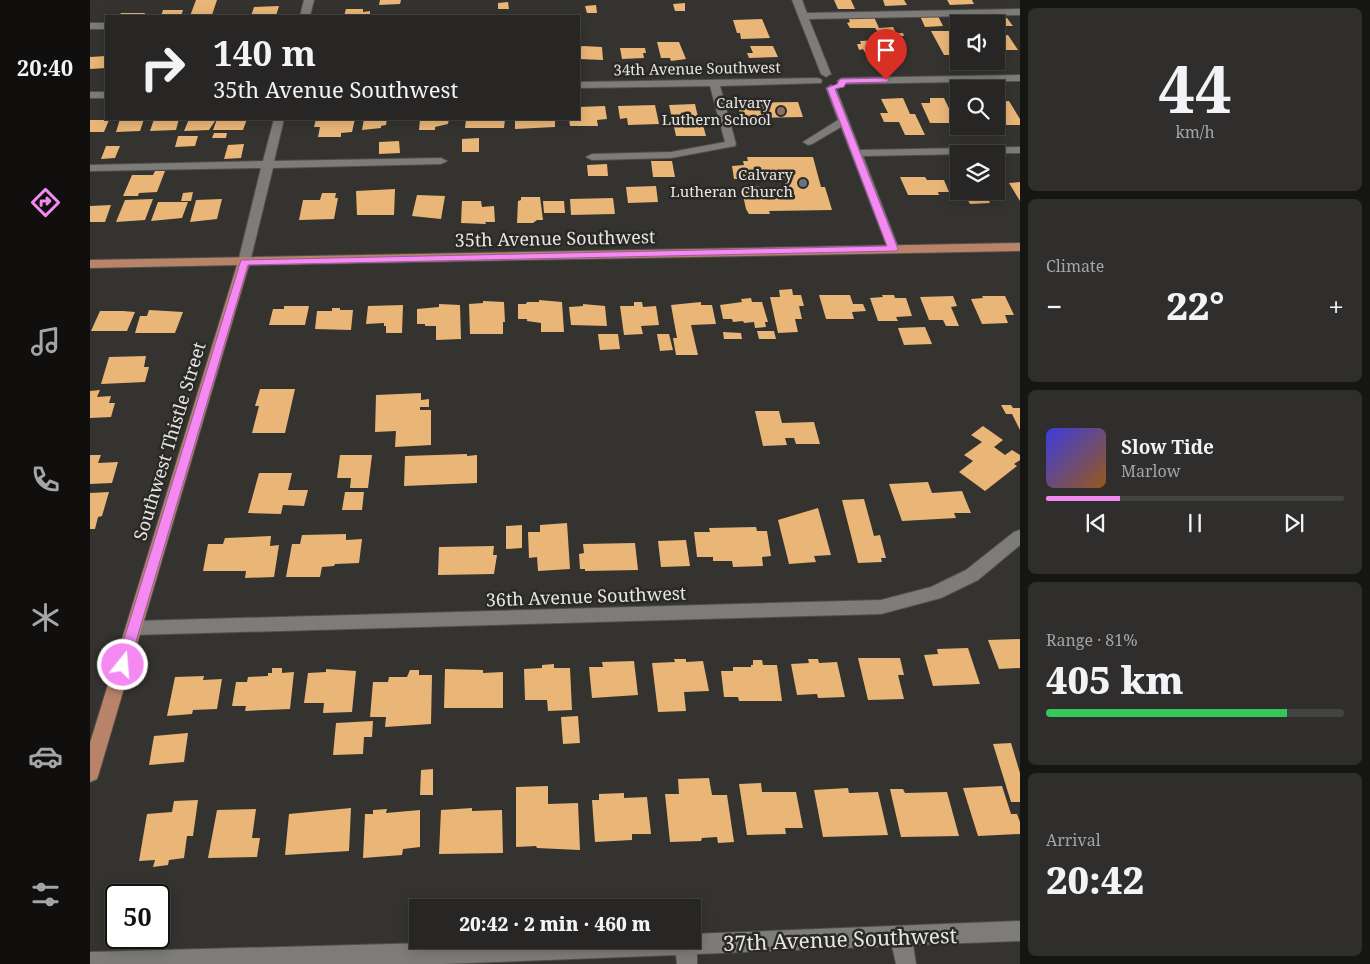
<!DOCTYPE html>
<html lang="en">
<head>
<meta charset="utf-8">
<style>
	:root { --surface:#272624; --page:#2f2e2c; --text:#f1f3f6; --muted:#a4a5a6; --line:#434341; --accent:#f389f1 }
	body { margin:0; font-family:"Noto Serif",serif; background:var(--page); color:var(--text); height:100vh; display:flex; flex-direction:column; font-size:19px; white-space:nowrap }
	* { box-sizing:border-box; margin:0 }
	p { font-size:16px; color:var(--muted) }
	.icon { flex:none; width:28px; height:28px; fill:none; stroke:currentColor; stroke-width:2; stroke-linecap:round; stroke-linejoin:round }
	.map { position:relative; flex:1; overflow:hidden }
	.sheet { display:flex; flex-direction:column; gap:8px; padding:8px; background:#151514; width:350px }
	.sheet>* { flex:none }
	.banner { position:absolute; left:15px; top:15px; width:475px; height:105px; border-radius:0px; box-shadow:0 2px 12px #0003,0 0 0 1px var(--line); background:#272624; color:var(--text); overflow:hidden }
	.buttons { position:absolute; left:860px; top:15px; display:grid; gap:10px }
	.buttons a { display:grid; place-items:center; width:55px; height:55px; border-radius:0px; background:var(--surface); box-shadow:0 2px 12px #0003,0 0 0 1px var(--line); font-size:25px }
	.speed { position:absolute; left:15px; top:884px; display:flex; gap:10px; font-size:25px; font-weight:700; text-align:center }
	.speed>* { display:grid; place-content:center; width:65px; height:65px; border-radius:50%; background:var(--surface); box-shadow:0 2px 12px #0003,0 0 0 1px var(--line); line-height:1 }
	.speed .limit { border:2px solid #111; border-radius:8px; background:#fff; color:#111 }
	.pin { position:absolute; display:grid; place-items:center; width:42px; height:42px; color:#fff; margin:-51px -21px; border-radius:50% 50% 50% 0; rotate:-45deg; box-shadow:0 0 5px #0007 }
	.pin .icon { rotate:45deg }
	.me { position:absolute; width:55px; margin:-28px; rotate:17deg; stroke-linejoin:round; filter:drop-shadow(0 0 4px #0008) }
	.turn { display:flex; align-items:center; gap:18px; height:105px; padding:0 25px; font-size:22px }
	.turn .icon { width:65px; height:65px; stroke-width:2.5 }
	.turn b { display:block; font-size:35px; line-height:42px }
	.big { font-size:38px; font-weight:800; line-height:1.1 }
	.sheet .tile { flex:1; display:flex; flex-direction:column; justify-content:center; gap:8px; min-width:0; padding:0 18px; border-radius:8px; background:var(--page) }
	.sheet .dial { align-items:center; gap:0 }
	.dial b { font-size:65px; line-height:1 }
	.song { display:flex; align-items:center; gap:15px }
	.cover { width:60px; height:60px; border-radius:8px; background:linear-gradient(135deg,hsl(240 70% 55%),hsl(30 70% 35%)) }
	.played { height:5px; border-radius:2px; background:linear-gradient(90deg,var(--accent) 25%,var(--line) 25%) }
	.keys { display:flex; justify-content:space-around; direction:ltr }
	.heat { display:flex; justify-content:space-between; align-items:center; font-size:28px; direction:ltr }
	.charge { height:8px; border-radius:4px; background:linear-gradient(90deg,#34c759 81%,var(--line) 0) }
	.trip { position:absolute; left:319px; top:899px; width:292px; height:50px; border-radius:0px; background:var(--surface); box-shadow:0 2px 12px #0003,0 0 0 1px var(--line); font-weight:800; line-height:50px; text-align:center }
	main { display:flex; flex:1; min-height:0 }
	.dock { display:flex; flex-direction:column; width:90px; justify-content:space-around; align-items:center; background:#100f0e; color:var(--muted) }
	.dock .icon { width:35px; height:35px }
	.dock .active { color:var(--accent) }
	.dock b { font-size:22px; color:var(--text) }
	.map>svg:first-child { display:block }
	.building { fill:#eab677 }
	.lines { fill:none; stroke-linecap:round; stroke-linejoin:round }
	.minor-casing { stroke:#514f4d; stroke-width:2 }
	.major-casing { stroke:#514f4d; stroke-width:2 }
	.minor { fill:#7d7c79; fill-rule:evenodd }
	.major { fill:#b88369; fill-rule:evenodd }
	.route { fill:#f389f1; stroke:#9e599d }
	.education-dot { fill:#8d6e63; stroke:#2a2926; stroke-width:2 }
	.worship-dot { fill:#6b7280; stroke:#2a2926; stroke-width:2 }
	.labels { text-anchor:middle; dominant-baseline:central; stroke-width:5; stroke-linejoin:round; paint-order:stroke }
	.far-street-label { font-size:15px; fill:#e6e6e4; stroke:#2a2926 }
	.far-poi-label { font-size:15px; fill:#e6e6e4; stroke:#2a2926; text-anchor:end }
	.street-label { font-size:18px; fill:#e6e6e4; stroke:#2a2926 }
	.near-street-label { font-size:21px; fill:#e6e6e4; stroke:#2a2926 }
</style>
</head>
<body>
<main>
<nav class="dock">
<b>20:40</b>
<svg class="icon active" aria-label="directions" viewBox="0 0 24 24"><path d="M12 3l9 9-9 9-9-9zM9 14v-3h6M13 9l2 2-2 2"/></svg>
<svg class="icon" aria-label="music" viewBox="0 0 24 24"><path d="M9 18V5l10-2v13"/><circle cx="6" cy="18" r="3"/><circle cx="16" cy="16" r="3"/></svg>
<svg class="icon" aria-label="phone" viewBox="0 0 24 24"><path d="M5 4h4l2 5-3 2q2 4 5 5l2-3 5 2v4C11 20 4 13 5 4z"/></svg>
<svg class="icon" aria-label="climate" viewBox="0 0 24 24"><path d="M12 3v18M4 7l16 10M4 17L20 7"/></svg>
<svg class="icon" aria-label="car" viewBox="0 0 24 24"><path d="M5 17H2v-5l4-1 3-4h7l3 4 3 1v5h-3M9 17h6M6 11h13"/><circle cx="7" cy="17" r="2"/><circle cx="17" cy="17" r="2"/></svg>
<svg class="icon" aria-label="filters" viewBox="0 0 24 24"><path d="M4 7h16M4 17h16"/><circle cx="9" cy="7" r="2"/><circle cx="15" cy="17" r="2"/></svg>
</nav>
<div class="map">
<svg width="930" height="964" viewBox="0 0 930 964">
	<rect width="100%" height="100%" fill="#343330"/>
	<!-- building -->
	<g class="building">
		<path d="M106,0H127L122,15L100,16Z"/>
		<path d="M290,0H311L310,4L289,5Z"/>
		<path d="M744,0H761L765,9H748Z"/>
		<path d="M793,0H814L817,5L795,6Z"/>
		<path d="M857,0H882L884,4L860,5Z"/>
		<path d="M418,2L419,9H408V3Z"/>
		<path d="M595,3V11H585L583,4Z"/>
		<path d="M506,5L507,13H497L495,6Z"/>
		<path d="M189,6L186,16H161L164,7Z"/>
		<path d="M256,9H273V12L280,11V16H254Z"/>
		<path d="M73,10H93L91,16H71Z"/>
		<path d="M31,13H55L54,16H29Z"/>
		<path d="M830,16H848L853,26L835,27Z"/>
		<path d="M758,17H784L789,28L803,27L806,33H789L785,28H760L757,23L760,22Z"/>
		<path d="M908,18H917L923,26H913Z"/>
		<path d="M672,19L680,38L651,39L650,33H647L643,20Z"/>
		<path d="M841,31H859L861,34L869,33V51H866L869,55H854Z"/>
		<path d="M813,33L814,36H807L809,40H793L790,34Z"/>
		<path d="M918,35L928,50H906V36Z"/>
		<path d="M790,40L792,45H790L791,47H797L800,54H776L773,49L769,50L767,44H771L770,41Z"/>
		<path d="M567,42H589L596,59L581,61L580,58H571Z"/>
		<path d="M493,46L512,47L513,60L489,59V47Z"/>
		<path d="M660,46H683L688,57L659,58L657,53H663Z"/>
		<path d="M530,48H555L556,53H553L554,58L532,59Z"/>
		<path d="M16,56V68L0,69V57Z"/>
		<path d="M813,98L820,114H825L835,135H815L809,122H794L790,113H798L791,99Z"/>
		<path d="M840,98H854L866,123H840L831,103H840Z"/>
		<path d="M919,101L930,119V125H915L912,121H906V102Z"/>
		<path d="M708,102L713,117L651,118L647,103Z"/>
		<path d="M605,104L608,117H611L616,136H586L579,105Z"/>
		<path d="M565,105L569,124L538,125L537,118L530,119L528,106Z"/>
		<path d="M515,106L517,119L507,120L508,126H480L479,119H489V107Z"/>
		<path d="M30,119H54L50,131L26,132Z"/>
		<path d="M64,119H89L86,130L60,131Z"/>
		<path d="M99,119H123L122,121H125L119,130L94,131Z"/>
		<path d="M127,119H157L153,130H123Z"/>
		<path d="M226,119H265L262,132L251,133V137H228L230,127H224Z"/>
		<path d="M274,119H297L296,125L291,126V128L272,130Z"/>
		<path d="M330,119H359L358,124L345,127V130H329Z"/>
		<path d="M376,119H415L414,128H375Z"/>
		<path d="M425,119H465V127L425,129Z"/>
		<path d="M0,120H19L14,132H0Z"/>
		<path d="M869,126H882L887,134H873Z"/>
		<path d="M124,133H137L136,138H122Z"/>
		<path d="M88,136H108L105,146L85,147Z"/>
		<path d="M389,138V152H372V139Z"/>
		<path d="M309,141L310,153L289,154V142Z"/>
		<path d="M154,144L151,158L134,159L138,145Z"/>
		<path d="M16,146H30L25,158L11,159Z"/>
		<path d="M657,157H723L731,187H735L742,210L679,211L680,214H659L656,209L652,191H655L654,186L697,188L695,178L644,179L642,166L654,165L653,161H658Z"/>
		<path d="M561,161H582L585,177H563Z"/>
		<path d="M517,164L518,176H498L497,165Z"/>
		<path d="M65,171H75L67,192L49,193L48,196H33L42,175H63Z"/>
		<path d="M810,177H835L837,180H854L859,192H848L849,195H818Z"/>
		<path d="M930,182V201L919,183Z"/>
		<path d="M566,186L568,202L538,203L536,187Z"/>
		<path d="M305,189L304,215H267L266,191Z"/>
		<path d="M873,191H907L912,198L898,199L900,203L880,204Z"/>
		<path d="M103,192L101,201H91L93,193Z"/>
		<path d="M232,193H246L245,198H248L244,219L209,220L213,200H230Z"/>
		<path d="M327,195L355,196L351,219L322,216Z"/>
		<path d="M431,197H450L453,220H447L443,223H427L428,201L431,200Z"/>
		<path d="M523,198L525,214L481,215L480,199Z"/>
		<path d="M63,199L55,220L26,222L35,200Z"/>
		<path d="M132,199L127,219L100,222L106,200Z"/>
		<path d="M372,201H391L392,207L404,206L405,222H395L396,224L371,223Z"/>
		<path d="M453,201H474L475,213H454Z"/>
		<path d="M68,202H98L92,218L61,221Z"/>
		<path d="M21,205L15,222H0V206Z"/>
		<path d="M702,289L703,295H711L714,306H709L712,319H705L708,332L688,333L680,297H690L689,290Z"/>
		<path d="M729,295H760L763,304H773L776,311L762,312L764,319H736Z"/>
		<path d="M792,295H804L805,298H816L822,316L806,317L808,321H788L780,298L793,297Z"/>
		<path d="M863,296L867,306L861,307L869,326H856L853,320H839L830,297Z"/>
		<path d="M892,296H915L924,315H915L918,323L892,324L881,299L893,298Z"/>
		<path d="M661,298L662,302H672L678,322H675L676,327L665,328L664,322L654,323L653,321L643,322L642,319H633L630,305L652,302L651,299Z"/>
		<path d="M449,300L472,302L474,332H451V323L437,321V319H428V304H436L437,302H449Z"/>
		<path d="M393,301L414,302L415,322H413V334H380L379,304L393,303Z"/>
		<path d="M544,302H552L553,307L566,306L569,325L551,326L553,334L534,335L530,306H544Z"/>
		<path d="M611,302V305H622L626,324L601,325L608,355H586L583,338H587L581,305Z"/>
		<path d="M349,304L370,305L371,339L346,340V326H335V324H327V309L349,307Z"/>
		<path d="M493,304L515,306L517,326L481,325L479,307L493,306Z"/>
		<path d="M313,305L312,333H296V326H294V323L276,324L278,306Z"/>
		<path d="M194,306H219L215,325H179L183,309H194Z"/>
		<path d="M242,308H250V310H263L261,330L225,329L227,311H242Z"/>
		<path d="M59,310L93,312L85,333H45L50,316H57Z"/>
		<path d="M10,311H33L45,312L37,331H1Z"/>
		<path d="M835,327L842,344L814,345L808,328Z"/>
		<path d="M667,331H684L686,339H669Z"/>
		<path d="M633,332L651,333L652,339H634Z"/>
		<path d="M508,334H528L530,349L510,350Z"/>
		<path d="M567,334H579L583,350L570,351Z"/>
		<path d="M56,356L54,367H59L55,382L11,384L19,357Z"/>
		<path d="M170,389H205L195,433H162L169,406H165Z"/>
		<path d="M10,390L7,397L21,396L19,403H25L21,417L0,418V391Z"/>
		<path d="M331,393V400L339,399V407H330V410H341V445L305,447L306,431L285,432L286,395Z"/>
		<path d="M911,405H921L923,408H930V430L922,414H916Z"/>
		<path d="M665,411H689L692,423L724,422L730,444H706L704,438H695L697,445L673,446Z"/>
		<path d="M893,426L913,440L904,447L915,455L922,450L930,455V460L924,464L927,466L895,491L869,472L883,461L874,455L892,442L881,435Z"/>
		<path d="M377,454V456L387,455V483L314,486L315,456Z"/>
		<path d="M0,455H11L8,463L28,462L22,483L0,484Z"/>
		<path d="M250,455H282L278,488H260L261,478H247Z"/>
		<path d="M169,473H202L198,490H218L214,506L193,505L191,514L158,513Z"/>
		<path d="M838,482L842,493L872,491L881,513H864L866,518L812,521L799,484Z"/>
		<path d="M19,492L12,516L8,517L5,529H0V493Z"/>
		<path d="M255,492H274L272,510H252Z"/>
		<path d="M774,499L784,536L790,535L796,558H791L792,562L768,563L752,500Z"/>
		<path d="M728,508L741,555L724,556L726,562L699,564L688,520Z"/>
		<path d="M477,523L480,569L448,571L447,557L439,558L438,532H450V525Z"/>
		<path d="M432,525V548L416,549V526Z"/>
		<path d="M666,527L667,531H677L681,556L672,557L673,566L643,567L642,561H623V557H607L604,532H620L619,528Z"/>
		<path d="M256,534V540L272,539L269,563L245,564L244,566L232,567L230,577H196L202,544H210L212,535Z"/>
		<path d="M181,536L180,546L189,545L184,577L155,578L156,571H113L118,544H133L135,538Z"/>
		<path d="M596,540L600,566L571,567L568,541Z"/>
		<path d="M545,543L548,570L495,571V569H490L489,554L494,553L493,544Z"/>
		<path d="M404,546L403,555H407L404,574L348,575L349,547Z"/>
		<path d="M930,639V668L909,669L898,640Z"/>
		<path d="M878,648L890,684L843,686L834,655L848,654L847,649Z"/>
		<path d="M768,658H810L814,675H808L814,699L778,700Z"/>
		<path d="M584,659H596V662L613,661L619,691L594,692L596,711L568,712L562,663L585,662Z"/>
		<path d="M718,659H728L729,663L747,662L755,697L728,698L727,694L707,695L701,664L719,663Z"/>
		<path d="M663,660H672L673,665H687L692,701H649L648,697H634L631,671H643V667H661V665H663Z"/>
		<path d="M544,661L548,695L502,698L499,667H513L512,662Z"/>
		<path d="M464,664V668H480L482,710L458,711L457,700H435L434,669L452,668V665Z"/>
		<path d="M182,668H192V673L204,672L200,709L155,711L156,706H142L146,682H157L158,677L178,676V673H182Z"/>
		<path d="M236,669L266,671L262,712L233,713L234,703H214L218,673L236,672Z"/>
		<path d="M355,669L393,670V673L413,672V708H354Z"/>
		<path d="M320,670H329V675H342L341,724L295,727L296,717H280L283,682H298L299,677H317Z"/>
		<path d="M114,676L113,680L132,679L127,709L103,710L102,714L77,716L85,677Z"/>
		<path d="M488,716L490,743L473,744L471,717Z"/>
		<path d="M283,721L282,737H274L273,754L243,755L246,723Z"/>
		<path d="M98,733L94,762L59,765L64,736Z"/>
		<path d="M921,743L930,773V802H921L903,744Z"/>
		<path d="M343,769V795H330L331,770Z"/>
		<path d="M619,778L622,795H637L644,842L628,843L627,837L612,838L611,841L580,842L575,794H589L588,779Z"/>
		<path d="M671,783L672,792H706L713,828H695L696,834L657,835L649,784Z"/>
		<path d="M458,786V804L488,803L490,850L447,848L446,846L426,847V787Z"/>
		<path d="M912,786L921,814H927L930,822V834L888,836L873,788Z"/>
		<path d="M758,788L759,793L788,792L798,835L733,837L724,790Z"/>
		<path d="M800,789H813L815,793L857,792L869,836L811,837Z"/>
		<path d="M534,793V798L557,797L561,834H542V840L505,842L502,800H509V794Z"/>
		<path d="M108,800L103,836H97L94,858L79,860L78,865L63,867L65,860L49,861L57,814L82,812L84,801Z"/>
		<path d="M261,808L259,851L195,855L199,814Z"/>
		<path d="M382,808V811L412,810L413,853L349,854L351,810Z"/>
		<path d="M166,809L162,838H170L167,857L118,858L127,810Z"/>
		<path d="M297,809L296,813L330,810V847L313,849L312,855L273,858L275,814H283V810Z"/>
	</g>
	<g class="lines">
		<!-- minor casing -->
		<g class="minor-casing">
			<g id="minor">
				<path d="M214,0H224L220,16H210Z"/>
				<path d="M702,0H712L717,13L930,9V15L719,19L741,74L736,77L731,74Z"/>
				<rect x="0" y="23" width="16" height="6"/>
				<path d="M930,75V81L752,84L747,81L752,78Z"/>
				<path d="M727,78L731,79L732,81L731,83L630,86L646,144L645,146L581,158L502,160L496,157L502,154L581,152L635,142L620,86L489,88V82Z"/>
				<path d="M741,85L746,88L770,150L930,147V153L773,156L809,249L807,252H799L751,127L722,144L718,145L713,142L748,120L736,88Z"/>
				<rect x="0" y="92" width="16" height="6"/>
				<path d="M184,119H194L184,161L351,158L357,161L351,164L183,168L160,262L154,266L148,262L171,168L0,171V165L173,161Z"/>
				<path d="M930,530V545L888,580L851,598L791,614L44,635L38,633L36,628L38,623L44,621L791,600L841,587L876,570L924,532Z"/>
				<path d="M930,921V941L823,945L826,964H806L802,946L607,954V964H587L586,955L353,964H0V952L451,940H602V934Z"/>
			</g>
		</g>
		<!-- major casing -->
		<g class="major-casing">
			<path id="major" d="M930,243V251L159,265L9,773L7,779L0,782V743L147,265L0,268V260Z"/>
		</g>
		<!-- minor -->
		<use href="#minor" class="minor"/>
		<!-- major -->
		<use href="#major" class="major"/>
	</g>
	<!-- route -->
	<path class="route" d="M796,78H798V82L756,83L754,87L745,89L808,249L806,251L158,265L39,665L37,669L33,670L28,669L26,665L151,260L797,246L737,88L747,84L750,79H752Z"/>
	<!-- markers -->
	<circle class="education-dot" cx="691" cy="111" r="5"/>
	<circle class="worship-dot" cx="713" cy="183" r="5"/>
	<g class="labels">
		<!-- far-street labels -->
		<g class="far-street-label">
			<text transform="translate(607 68) rotate(-1)">34th Avenue Southwest</text>
		</g>
		<!-- far-poi labels -->
		<g class="far-poi-label">
			<text x="681" y="102">Calvary<tspan x="681" dy="17">Luthern School</tspan></text>
			<text x="703" y="174">Calvary<tspan x="703" dy="17">Lutheran Church</tspan></text>
		</g>
		<!-- street labels -->
		<g class="street-label">
			<text transform="translate(465 238) rotate(-1)">35th Avenue Southwest</text>
			<text transform="translate(79 441) rotate(-73)">Southwest Thistle Street</text>
			<text transform="translate(496 596) rotate(-2)">36th Avenue Southwest</text>
		</g>
		<!-- near-street labels -->
		<g class="near-street-label">
			<text transform="translate(750 939) rotate(-2)">37th Avenue Southwest</text>
		</g>
	</g>
</svg>
<div class="buttons">
<a><svg class="icon" aria-label="sound" viewBox="0 0 24 24"><path d="M4 9h4l5-4v14l-5-4H4zM17 9q2 3 0 6"/></svg></a>
<a><svg class="icon" aria-label="search" viewBox="0 0 24 24"><circle cx="10" cy="10" r="6"/><path d="M15 15l6 6"/></svg></a>
<a><svg class="icon" aria-label="layers" viewBox="0 0 24 24"><path d="M12 4l9 5-9 5-9-5zM3 14l9 5 9-5"/></svg></a>
</div>
<div class="speed"><div class="limit">50</div></div>
<div class="pin" style="left:796px;top:80px;background:#d93025"><svg class="icon" aria-label="arrive" viewBox="0 0 24 24"><path d="M6 21V4h12l-3 4 3 4H6"/></svg></div>
<svg class="me" style="left:33px;top:665px" viewBox="-20 -20 40 40"><circle r="17" fill="#f389f1" stroke="#fff" stroke-width="3"/><path d="M0-11L8 9 0 5-8 9z" fill="#fff"/></svg>
<div class="trip">20:42 · 2 min · 460 m</div>
<div class="banner">
<div class="turn"><svg class="icon" aria-label="right" viewBox="0 0 24 24"><path d="M7 20v-9h11M14 6l5 5-5 5"/></svg><div><b>140 m</b>35th Avenue Southwest</div></div>
</div>
</div>
<section class="sheet">
<div class="tile dial"><b>44</b><p>km/h</p></div>
<div class="tile"><p>Climate</p>
<div class="heat"><a>−</a><b class="big">22°</b><a>+</a></div>
</div>
<div class="tile">
<div class="song"><i class="cover"></i><div><b>Slow Tide</b><p>Marlow</p></div></div>
<div class="played"></div>
<div class="keys"><svg class="icon" aria-label="previous" viewBox="0 0 24 24"><path d="M18 5L8 12l10 7zM5 5v14"/></svg><svg class="icon" aria-label="pause" viewBox="0 0 24 24"><path d="M8 5v14M16 5v14"/></svg><svg class="icon" aria-label="next" viewBox="0 0 24 24"><path d="M6 5l10 7-10 7zM19 5v14"/></svg></div>
</div>
<div class="tile"><p>Range · 81%</p><b class="big">405 km</b><div class="charge"></div></div>
<div class="tile"><p>Arrival</p><b class="big">20:42</b></div>
</section>
</main>
</body>
</html>
